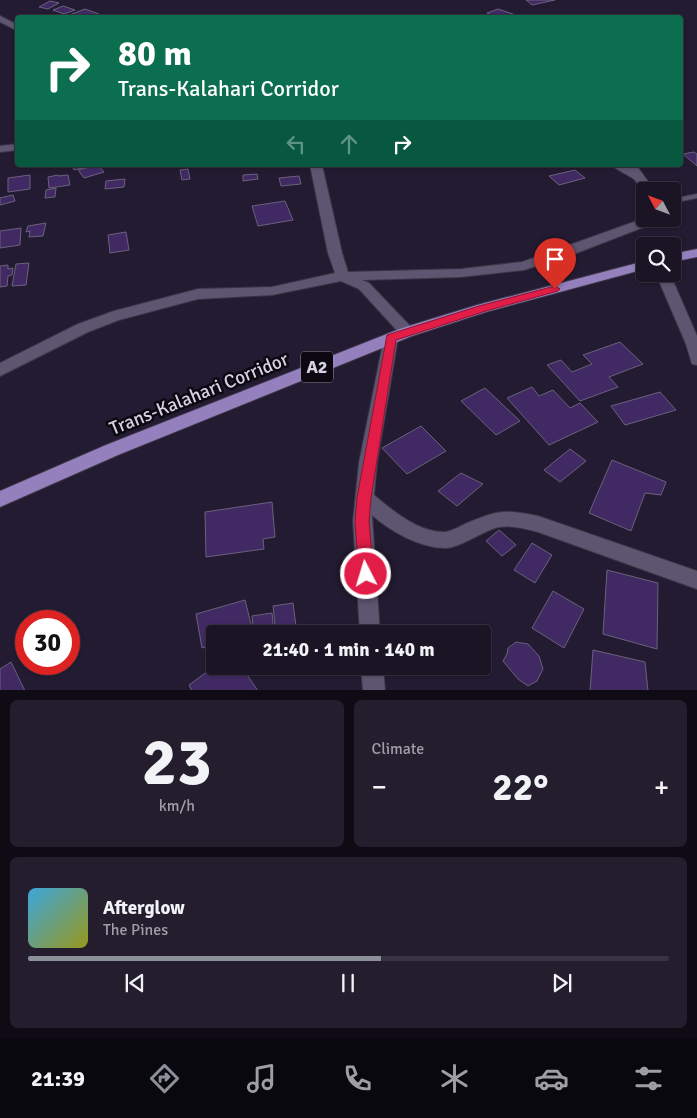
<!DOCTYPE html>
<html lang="en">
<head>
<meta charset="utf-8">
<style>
	:root { --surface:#1a1425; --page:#231d2d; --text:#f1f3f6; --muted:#9f9ea7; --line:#383342; --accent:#8c9099 }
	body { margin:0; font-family:Signika,sans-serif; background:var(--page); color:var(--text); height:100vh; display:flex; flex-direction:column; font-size:19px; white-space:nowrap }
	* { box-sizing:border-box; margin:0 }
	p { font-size:16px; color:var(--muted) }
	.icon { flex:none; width:28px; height:28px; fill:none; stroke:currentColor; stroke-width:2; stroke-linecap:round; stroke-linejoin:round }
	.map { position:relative; height:690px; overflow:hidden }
	.sheet { display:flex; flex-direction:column; gap:10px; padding:10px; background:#0e0b14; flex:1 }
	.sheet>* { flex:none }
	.guide { position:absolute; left:15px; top:15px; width:668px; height:152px; border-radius:5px; box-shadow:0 1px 4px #0004,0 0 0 1px var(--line); background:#0b6e4f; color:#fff; overflow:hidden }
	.needle { width:32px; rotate:311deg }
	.controls { position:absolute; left:636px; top:182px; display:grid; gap:10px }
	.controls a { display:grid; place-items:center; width:45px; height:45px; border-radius:5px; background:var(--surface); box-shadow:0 1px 4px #0004,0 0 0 1px var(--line); font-size:25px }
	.speed { position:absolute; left:15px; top:610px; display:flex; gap:10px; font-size:25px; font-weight:700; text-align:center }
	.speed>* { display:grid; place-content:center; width:65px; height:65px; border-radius:50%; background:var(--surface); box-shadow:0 1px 4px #0004,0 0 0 1px var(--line); line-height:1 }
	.speed .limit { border:8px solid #d22; background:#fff; color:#111 }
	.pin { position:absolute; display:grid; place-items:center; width:42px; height:42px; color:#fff; margin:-51px -21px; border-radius:50% 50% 50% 0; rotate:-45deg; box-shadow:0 0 5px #0007 }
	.pin .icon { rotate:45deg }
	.me { position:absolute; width:55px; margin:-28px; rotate:355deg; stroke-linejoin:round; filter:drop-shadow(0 0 4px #0008) }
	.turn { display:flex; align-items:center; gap:18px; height:105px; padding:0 20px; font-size:22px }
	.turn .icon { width:65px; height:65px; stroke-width:2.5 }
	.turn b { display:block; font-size:35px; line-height:42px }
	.lanes { display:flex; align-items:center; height:48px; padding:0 20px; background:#0003; justify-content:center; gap:25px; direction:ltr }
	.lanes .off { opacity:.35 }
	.big { font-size:38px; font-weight:700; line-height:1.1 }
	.sheet .tile { flex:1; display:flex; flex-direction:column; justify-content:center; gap:8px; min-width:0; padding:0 18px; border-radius:8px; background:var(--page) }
	.sheet .dial { align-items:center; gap:0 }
	.dial b { font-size:65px; line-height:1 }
	.song { display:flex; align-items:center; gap:15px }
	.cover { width:60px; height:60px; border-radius:8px; background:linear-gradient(135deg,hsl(200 70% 55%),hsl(60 70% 35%)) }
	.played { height:5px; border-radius:2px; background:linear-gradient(90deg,var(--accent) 55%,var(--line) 55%) }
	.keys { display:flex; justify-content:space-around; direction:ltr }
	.heat { display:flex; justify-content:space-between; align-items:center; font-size:28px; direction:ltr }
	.sheet .tiles { flex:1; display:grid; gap:10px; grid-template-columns:1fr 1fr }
	.tile:last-child { grid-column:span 2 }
	.trip { position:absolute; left:206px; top:625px; width:285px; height:50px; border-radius:5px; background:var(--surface); box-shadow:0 1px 4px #0004,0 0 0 1px var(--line); font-weight:700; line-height:50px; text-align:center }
	.tabs { display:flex; height:80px; justify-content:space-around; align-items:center; background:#0a080f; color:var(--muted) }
	.tabs .icon { width:35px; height:35px }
	.tabs .active { color:var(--accent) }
	.tabs b { font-size:22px; color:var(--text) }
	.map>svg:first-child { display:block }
	.building { fill:#412a63; stroke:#6a617c }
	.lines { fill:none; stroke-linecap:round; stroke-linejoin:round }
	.lane-casing { stroke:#3d3649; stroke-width:2 }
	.street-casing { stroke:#3d3649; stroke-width:2 }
	.highway-casing { stroke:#3d3649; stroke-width:2 }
	.lane { fill:#5e5570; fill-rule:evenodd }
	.street { fill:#5e5570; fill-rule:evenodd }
	.highway { fill:#9480bc; fill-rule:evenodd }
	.route { fill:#e11d48; stroke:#92132f }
	.labels { text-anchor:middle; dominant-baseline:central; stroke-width:5; stroke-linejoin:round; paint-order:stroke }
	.shield { fill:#0b0811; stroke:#9a95a3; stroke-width:1 }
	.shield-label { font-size:18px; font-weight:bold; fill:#d7d2e2 }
	.street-label { font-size:19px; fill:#d7d2e2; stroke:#0b0811 }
</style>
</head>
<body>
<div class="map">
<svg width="697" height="691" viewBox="0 0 697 691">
	<rect width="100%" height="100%" fill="#231b31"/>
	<!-- building -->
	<g class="building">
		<path d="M526,0H555L532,5Z"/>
		<path d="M50,1L59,3L48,9L39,7Z"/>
		<path d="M63,6L75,10L64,14L53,10Z"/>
		<path d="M85,9L99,14L91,18L64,17Z"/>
		<path d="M498,9L519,16L498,18L487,13Z"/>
		<path d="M694,152L697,154V166L683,154Z"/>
		<path d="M75,165H95L74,170L72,166Z"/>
		<path d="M98,165L104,172L84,178L78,170Z"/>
		<path d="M188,169L190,179L182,180L180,170Z"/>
		<path d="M575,170L585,178L559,185L549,176Z"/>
		<path d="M257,174L258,179L243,181V175Z"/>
		<path d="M30,175V189L8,192V178Z"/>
		<path d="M58,175V176L68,175L70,185L49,188L48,177Z"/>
		<path d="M299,176L301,184L281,186L279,178Z"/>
		<path d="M125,179L124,187L105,189L106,181Z"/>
		<path d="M56,188L55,197L45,198L46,190Z"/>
		<path d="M13,195L15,201L0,205V198Z"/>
		<path d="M285,201L293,220L258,226L252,206Z"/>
		<path d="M46,223L43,236L29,237L30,231L26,232L28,226Z"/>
		<path d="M21,228L20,245L0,248V231Z"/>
		<path d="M126,232L129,250L110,253L108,235Z"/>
		<path d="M29,263L26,285L12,286L16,264Z"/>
		<path d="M8,265V269L13,268L12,275L8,276L7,286L0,287V266Z"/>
		<path d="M620,342L643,364L609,377L618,387L580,401L547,365L561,360L572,372L592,364L583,355Z"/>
		<path d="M532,387L539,396L553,390L570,408L580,403L598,422L549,445L507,398Z"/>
		<path d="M485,388L520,421L496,435L461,401Z"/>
		<path d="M660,392L676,410L625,425L611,406Z"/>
		<path d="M421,426L446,451L407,474L382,448Z"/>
		<path d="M570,449L586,461L560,482L544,470Z"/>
		<path d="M612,460L666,482L661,495L645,493L631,531L589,513Z"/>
		<path d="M461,473L483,484L457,506L438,491Z"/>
		<path d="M272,502L275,537L263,539L264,549L206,557L205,512Z"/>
		<path d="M499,530L516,545L502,556L486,541Z"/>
		<path d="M532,543L552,555L535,583L514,570Z"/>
		<path d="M607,570L658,583L657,649L603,634Z"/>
		<path d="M553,591L584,609L564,648L532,628Z"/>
		<path d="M245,600L253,632L215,634V644L202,648L196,614Z"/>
		<path d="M293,603L297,634H276L273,606Z"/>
		<path d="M272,613L274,634H254L252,616Z"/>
		<path d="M516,642L528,644L539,656L543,669L537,681L528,686L518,679L503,661L507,654L508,648Z"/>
		<path d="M593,650L645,662L648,691H590Z"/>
		<path d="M11,662L25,691H0V669Z"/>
		<path d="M215,666H241L258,691H192L189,685Z"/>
	</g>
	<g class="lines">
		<!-- lane casing -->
		<g class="lane-casing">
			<path id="lane" d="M697,194V198L672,203V199Z"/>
		</g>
		<!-- street casing -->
		<g class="street-casing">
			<g id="street">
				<path d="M0,16L18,25V31L0,22Z"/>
				<path d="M18,144V150L0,152V146Z"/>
				<path d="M310,165H322L342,253L348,272L461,269L522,262L645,218L659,219L657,222L574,254L524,270L461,277L362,280L369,283L412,328L414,332L412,336H402L359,289L341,281L272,295L198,299L119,320L88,332L0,376V363L78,324L114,311L198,289L272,287L335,273L328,253Z"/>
				<path d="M610,165H636L655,191H645V194L634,179Z"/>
				<path d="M656,274H670L697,336V365L692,364L686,344Z"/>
				<path d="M391,333L396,334L398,338L377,463L374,495C393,511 419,533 445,532C452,531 461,526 467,523C499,510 503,509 538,516L697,571V589L538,532C526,529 512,525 499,527C484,530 460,548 445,548C420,548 390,531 372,515L380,634H360L353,521L359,463L384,338L386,334Z"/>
				<path d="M361,666H383L385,691H363Z"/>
			</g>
		</g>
		<!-- highway casing -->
		<g class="highway-casing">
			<g id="highway">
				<path d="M697,249V257L672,262V254Z"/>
				<path d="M645,261V269L486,312L412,336L118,455L0,507V491L106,445L402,328L477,305Z"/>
			</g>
		</g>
		<!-- lane -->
		<use href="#lane" class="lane"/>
		<!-- street -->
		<use href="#street" class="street"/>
		<!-- highway -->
		<use href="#highway" class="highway"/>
	</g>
	<!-- route -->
	<path class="route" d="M555,286L560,289L558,291L486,311L396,340L371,498L369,522L374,574L372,579L366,581L361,579L359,574L355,522L357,498L387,335L479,306Z"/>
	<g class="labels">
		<!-- shield labels -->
		<rect class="shield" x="301" y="351.5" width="32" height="31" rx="4"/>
		<g class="shield-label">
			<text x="317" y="367">A2</text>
		</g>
		<!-- street labels -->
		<g class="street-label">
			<text transform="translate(199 394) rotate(-22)">Trans-Kalahari Corridor</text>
		</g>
	</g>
</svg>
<div class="controls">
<a><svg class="needle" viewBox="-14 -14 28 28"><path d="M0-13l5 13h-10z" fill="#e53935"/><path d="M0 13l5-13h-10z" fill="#9f9ea7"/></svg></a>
<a><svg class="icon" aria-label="search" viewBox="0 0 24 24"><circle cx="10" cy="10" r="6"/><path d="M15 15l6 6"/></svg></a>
</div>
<div class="speed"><div class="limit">30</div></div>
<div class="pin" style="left:555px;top:289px;background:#d93025"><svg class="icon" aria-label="arrive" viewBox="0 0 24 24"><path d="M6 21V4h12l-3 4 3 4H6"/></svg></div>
<svg class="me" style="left:366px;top:574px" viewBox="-20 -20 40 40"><circle r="17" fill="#e11d48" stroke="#fff" stroke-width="3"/><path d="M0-11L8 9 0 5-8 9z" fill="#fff"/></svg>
<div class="trip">21:40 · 1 min · 140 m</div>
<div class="guide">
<div class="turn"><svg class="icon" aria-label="right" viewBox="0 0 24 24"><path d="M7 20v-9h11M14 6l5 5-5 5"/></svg><div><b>80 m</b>Trans-Kalahari Corridor</div></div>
<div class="lanes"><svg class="icon off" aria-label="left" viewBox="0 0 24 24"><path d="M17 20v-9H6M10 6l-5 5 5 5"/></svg><svg class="icon off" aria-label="ahead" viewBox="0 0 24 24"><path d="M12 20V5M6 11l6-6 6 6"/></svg><svg class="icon" aria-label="right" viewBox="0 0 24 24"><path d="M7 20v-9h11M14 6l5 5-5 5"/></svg></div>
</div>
</div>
<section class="sheet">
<div class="tiles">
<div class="tile dial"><b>23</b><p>km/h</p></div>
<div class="tile"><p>Climate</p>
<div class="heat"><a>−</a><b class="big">22°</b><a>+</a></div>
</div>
<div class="tile">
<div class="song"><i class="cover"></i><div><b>Afterglow</b><p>The Pines</p></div></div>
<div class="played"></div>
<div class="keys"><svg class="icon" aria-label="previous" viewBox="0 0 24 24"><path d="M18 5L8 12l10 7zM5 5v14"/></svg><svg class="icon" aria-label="pause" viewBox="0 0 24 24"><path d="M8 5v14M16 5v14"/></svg><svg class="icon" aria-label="next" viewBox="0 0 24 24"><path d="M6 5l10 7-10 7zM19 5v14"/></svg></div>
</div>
</div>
</section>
<nav class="tabs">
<b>21:39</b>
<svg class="icon active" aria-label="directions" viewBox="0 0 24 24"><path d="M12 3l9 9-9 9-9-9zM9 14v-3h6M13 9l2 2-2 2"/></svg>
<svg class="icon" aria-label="music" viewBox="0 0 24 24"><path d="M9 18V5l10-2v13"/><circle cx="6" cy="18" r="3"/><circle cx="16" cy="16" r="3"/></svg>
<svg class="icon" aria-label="phone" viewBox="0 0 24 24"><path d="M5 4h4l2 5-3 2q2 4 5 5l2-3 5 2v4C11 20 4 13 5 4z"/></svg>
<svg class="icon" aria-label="climate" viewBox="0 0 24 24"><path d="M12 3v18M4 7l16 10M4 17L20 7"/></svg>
<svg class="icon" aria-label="car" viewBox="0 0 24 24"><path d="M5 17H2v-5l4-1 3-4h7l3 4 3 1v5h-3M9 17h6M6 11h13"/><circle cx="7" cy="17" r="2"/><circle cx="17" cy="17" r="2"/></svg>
<svg class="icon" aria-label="filters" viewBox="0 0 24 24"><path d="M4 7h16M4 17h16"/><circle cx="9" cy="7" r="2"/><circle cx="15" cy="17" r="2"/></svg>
</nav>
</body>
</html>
